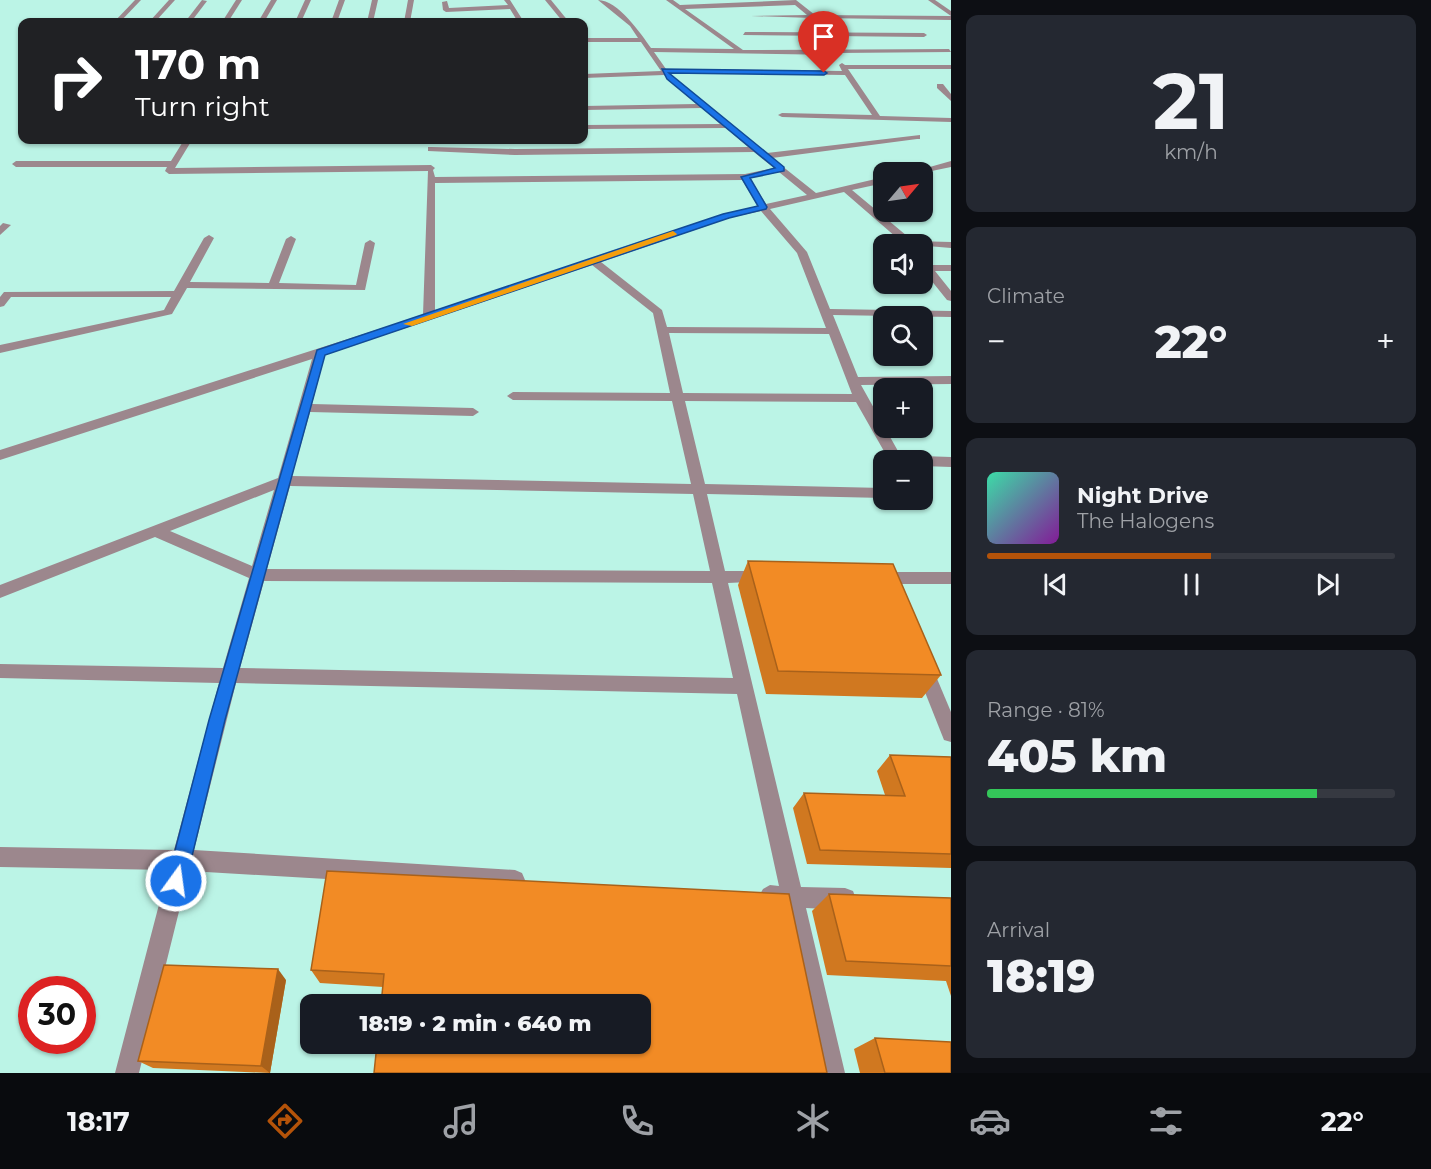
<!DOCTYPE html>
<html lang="en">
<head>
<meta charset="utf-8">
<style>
	:root { --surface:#171b24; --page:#242831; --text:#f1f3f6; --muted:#9ea1a6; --line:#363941; --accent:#b45309 }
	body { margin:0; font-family:Montserrat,sans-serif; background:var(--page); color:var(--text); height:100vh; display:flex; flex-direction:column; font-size:22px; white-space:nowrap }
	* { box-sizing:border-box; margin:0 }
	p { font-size:20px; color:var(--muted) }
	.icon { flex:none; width:33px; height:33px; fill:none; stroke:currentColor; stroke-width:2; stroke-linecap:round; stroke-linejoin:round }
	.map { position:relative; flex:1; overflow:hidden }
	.sheet { display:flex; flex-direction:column; gap:15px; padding:15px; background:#0d0f14; width:480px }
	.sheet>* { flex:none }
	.guide { position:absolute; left:18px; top:18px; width:570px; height:126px; border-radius:12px; box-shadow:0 2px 4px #0004; background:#202124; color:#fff; overflow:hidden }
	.needle { width:39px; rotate:61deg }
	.fabs { position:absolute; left:873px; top:162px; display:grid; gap:12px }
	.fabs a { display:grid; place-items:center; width:60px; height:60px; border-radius:12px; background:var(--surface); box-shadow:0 2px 4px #0004; font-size:30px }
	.speed { position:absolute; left:18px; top:976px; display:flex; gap:12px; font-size:30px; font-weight:700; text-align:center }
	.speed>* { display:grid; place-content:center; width:78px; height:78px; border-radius:50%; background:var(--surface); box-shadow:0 2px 4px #0004; line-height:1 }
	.speed .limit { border:9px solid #d22; background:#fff; color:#111 }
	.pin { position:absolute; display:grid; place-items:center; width:51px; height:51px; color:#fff; margin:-62px -26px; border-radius:50% 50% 50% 0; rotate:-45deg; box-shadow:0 0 6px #0007 }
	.pin .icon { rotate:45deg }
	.me { position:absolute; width:66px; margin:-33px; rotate:14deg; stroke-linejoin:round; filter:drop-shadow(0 0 4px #0008) }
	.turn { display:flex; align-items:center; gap:21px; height:126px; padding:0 18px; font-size:27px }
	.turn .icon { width:78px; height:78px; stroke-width:2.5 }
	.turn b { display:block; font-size:42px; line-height:51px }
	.big { font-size:45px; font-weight:800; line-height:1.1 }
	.sheet .tile { flex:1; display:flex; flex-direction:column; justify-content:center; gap:9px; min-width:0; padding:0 21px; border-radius:12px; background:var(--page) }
	.sheet .dial { align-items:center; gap:0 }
	.dial b { font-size:78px; line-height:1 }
	.song { display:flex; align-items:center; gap:18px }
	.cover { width:72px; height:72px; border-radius:9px; background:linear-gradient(135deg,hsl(160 70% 55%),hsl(290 70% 35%)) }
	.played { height:6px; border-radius:3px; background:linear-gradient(90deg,var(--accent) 55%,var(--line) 55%) }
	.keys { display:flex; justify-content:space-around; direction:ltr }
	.heat { display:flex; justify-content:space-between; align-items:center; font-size:33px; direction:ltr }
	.charge { height:9px; border-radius:4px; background:linear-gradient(90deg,#34c759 81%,var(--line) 0) }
	.trip { position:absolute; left:300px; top:994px; width:351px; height:60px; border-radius:12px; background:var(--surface); box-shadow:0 2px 4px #0004; font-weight:800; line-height:60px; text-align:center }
	.dock { display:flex; height:96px; justify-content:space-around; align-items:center; background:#090b0e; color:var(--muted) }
	.dock .icon { width:42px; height:42px }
	.dock .selected { color:var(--accent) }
	.dock b { font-size:27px; color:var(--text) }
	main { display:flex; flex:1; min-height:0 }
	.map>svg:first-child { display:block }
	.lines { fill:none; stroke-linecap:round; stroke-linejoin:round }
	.minor { fill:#9c878d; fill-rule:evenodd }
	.wall { fill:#d07820 }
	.shaded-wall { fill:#a9611a }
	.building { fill:#f28b25; stroke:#a9611a; stroke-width:1.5 }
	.route { fill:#1a73e8; stroke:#114b97; stroke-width:1.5 }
	.slow { fill:#f59e0b }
</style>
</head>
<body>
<main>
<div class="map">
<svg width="951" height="1073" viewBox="0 0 951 1073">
	<rect width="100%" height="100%" fill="#bbf4e6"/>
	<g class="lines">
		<!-- minor -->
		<g class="minor">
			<path d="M135,0H141L120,22H114Z"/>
			<path d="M169,0H175L155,22H149Z"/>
			<path d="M202,0L207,1L191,22H185Z"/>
			<path d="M236,0H242L228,22H222Z"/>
			<path d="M271,0H277L264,22H258Z"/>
			<path d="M305,0H311L301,22H295Z"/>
			<path d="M339,0H345L337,22H331Z"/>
			<path d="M372,0H378L373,22H367Z"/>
			<path d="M408,0H414L410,22H404Z"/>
			<path d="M504,0H510L524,22H518L510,9L446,12L443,10L442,2L447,1L449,8L508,5Z"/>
			<path d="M545,0H551L569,22H563Z"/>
			<path d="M598,0C618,0 641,34 651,48L734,49L666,0H673L680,5L796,0L815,15L951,16V20L820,18L818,22L812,18L751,16L807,15L795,5L685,9L743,50L949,49L951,52L839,53L836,55L654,52L666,69L842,71L839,65L842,63L845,65H951V69H848L880,116L951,118V122L782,117L778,115L782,113L872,115L845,75L669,73L767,153L920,135V139H917L772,158L816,193L884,177V183L852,190L913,241L951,242V248L904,244L844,192L770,209L807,252L830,309L951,311V317L833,315L858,377L951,376V384L861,385L903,460H889L856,402L685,401L705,484L884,488V498L707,494L725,571H761L767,573L769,577L767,581L728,583L801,887L845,888L853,891L856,899L853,907L845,910L806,908L845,1073H821L784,907H770L763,903L759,896L763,889L770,885L779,886L737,694L236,683L194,850L515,870L522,873L525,880L522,887L515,890L189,871L139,1073H115L168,870L0,867V847L174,850L219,683L0,678V664L223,668L249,578L155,537L0,598V585L278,478L312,359L0,460V450L423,315L428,171L169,174L165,171L167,167H16L12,164L16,161H171L184,140H192L175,168L431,165L435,168L433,170L435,177L745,174L774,168L754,152L515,155L428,151V147H431L515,149L748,147L726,128L584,129V125L720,124L702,108L584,110V106L696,104L664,75L584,78V74L661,71L641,42H584V38H638L630,26ZM779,172L807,195L766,204L750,178ZM742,180L758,206L723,214L435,311V183ZM761,211L797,253L826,328L667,327L662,310L601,262L729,218ZM592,265L653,313L670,393L513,392L507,396L513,400L672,401L691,484L292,476L310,412L473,416L479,412L473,408L312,404L325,355ZM669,333L829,334L852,394L683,393ZM290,486L693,494L710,571L267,569ZM274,490L252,566L170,531ZM264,581L712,583L733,678L240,668Z"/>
			<path d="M928,0H935L951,11V16Z"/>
			<path d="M745,32L924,33L927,35L924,37L743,35Z"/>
			<path d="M937,84H943L951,94V101L937,88Z"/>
			<path d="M951,161V167L922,173L912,172Z"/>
			<path d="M3,223L11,225L0,235V226Z"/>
			<path d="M209,235L214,238L190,282L269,283L286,239L291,236L296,239L279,283L356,285L365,243L370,240L375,243L365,290L187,288L172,314L0,353V345L164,310L171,297H11L4,306L0,307V297L4,292L174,291L204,238Z"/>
			<path d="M922,258L930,265H951V271H935L951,291V301L947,300L922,269Z"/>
			<path d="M922,456L951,457V467L922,466V460H915Z"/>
			<path d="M878,572H951V584H878L872,582L870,578L872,574Z"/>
			<path d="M924,660L930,662L951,712V742L944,740L915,667L918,662Z"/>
		</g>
	</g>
	<!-- wall -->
	<g class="wall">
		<path d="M748,561L941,675L922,698L766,694L738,585Z"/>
		<path d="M890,755L951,757V868L807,864L793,808L804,793L885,795L877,771Z"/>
		<path d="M327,871L827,1073L383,987L320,983L311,970Z"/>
		<path d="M829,894L951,898V996L946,981L827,975L812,911Z"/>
		<path d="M286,980L270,1073L153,1068L138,1061Z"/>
		<path d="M875,1038L951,1073H860L854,1049Z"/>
	</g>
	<!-- shaded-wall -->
	<path class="shaded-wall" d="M278,969L286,980L270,1073L261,1066Z"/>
	<!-- building -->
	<g class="building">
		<path d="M748,561L893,564L941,675L778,671Z"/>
		<path d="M890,755L951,757V854L820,850L804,793L905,796Z"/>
		<path d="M327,871L789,894L827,1073H374L377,1044H640V1005H381L384,974L311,970Z"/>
		<path d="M829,894L951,898V966L846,961Z"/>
		<path d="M164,965L278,969L261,1066L138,1061Z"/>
		<path d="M875,1038L951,1042V1073H885Z"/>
	</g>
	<!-- route -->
	<path class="route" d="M662,69L824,71L827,73L824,75L669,73L784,167V171L750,178L767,207L766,209L729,218L325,355L225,720L186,881L183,888L176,891L170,888L167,881L209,720L317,350L723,214L758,206L741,177L775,168L667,79Z"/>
	<!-- slow -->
	<path class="slow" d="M673,231L677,234L676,235L412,326L403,324Z"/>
</svg>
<div class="fabs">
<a><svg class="needle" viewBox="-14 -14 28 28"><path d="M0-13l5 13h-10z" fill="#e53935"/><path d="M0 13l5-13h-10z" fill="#9ea1a6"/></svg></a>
<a><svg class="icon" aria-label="sound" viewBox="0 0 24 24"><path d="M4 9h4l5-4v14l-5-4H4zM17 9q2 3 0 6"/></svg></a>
<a><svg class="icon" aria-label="search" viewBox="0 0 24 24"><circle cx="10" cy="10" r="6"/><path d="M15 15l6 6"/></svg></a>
<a>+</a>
<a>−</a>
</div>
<div class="speed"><div class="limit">30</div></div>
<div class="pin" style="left:824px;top:73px;background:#d93025"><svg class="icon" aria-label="arrive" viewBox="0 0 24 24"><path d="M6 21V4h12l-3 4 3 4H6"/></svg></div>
<svg class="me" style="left:176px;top:881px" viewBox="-20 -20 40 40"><circle r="17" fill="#1a73e8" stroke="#fff" stroke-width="3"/><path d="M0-11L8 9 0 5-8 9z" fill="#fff"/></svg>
<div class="trip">18:19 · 2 min · 640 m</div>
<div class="guide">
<div class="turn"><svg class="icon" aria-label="right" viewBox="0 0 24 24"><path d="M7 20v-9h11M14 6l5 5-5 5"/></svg><div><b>170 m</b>Turn right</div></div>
</div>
</div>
<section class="sheet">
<div class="tile dial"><b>21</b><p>km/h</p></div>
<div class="tile"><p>Climate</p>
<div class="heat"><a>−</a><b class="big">22°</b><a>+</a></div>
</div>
<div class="tile">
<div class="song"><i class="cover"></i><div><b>Night Drive</b><p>The Halogens</p></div></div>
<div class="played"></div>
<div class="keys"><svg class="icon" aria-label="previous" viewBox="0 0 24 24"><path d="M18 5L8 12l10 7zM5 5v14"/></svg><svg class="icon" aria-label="pause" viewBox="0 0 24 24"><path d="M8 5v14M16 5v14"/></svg><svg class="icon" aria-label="next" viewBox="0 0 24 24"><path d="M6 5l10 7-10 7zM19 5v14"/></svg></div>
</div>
<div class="tile"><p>Range · 81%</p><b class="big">405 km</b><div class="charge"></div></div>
<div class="tile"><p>Arrival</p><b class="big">18:19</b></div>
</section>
</main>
<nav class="dock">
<b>18:17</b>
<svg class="icon selected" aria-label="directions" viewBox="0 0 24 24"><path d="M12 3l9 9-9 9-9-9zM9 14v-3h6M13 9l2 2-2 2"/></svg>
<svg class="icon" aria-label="music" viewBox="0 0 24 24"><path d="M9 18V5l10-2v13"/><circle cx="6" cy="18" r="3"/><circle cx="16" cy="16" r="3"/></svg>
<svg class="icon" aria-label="phone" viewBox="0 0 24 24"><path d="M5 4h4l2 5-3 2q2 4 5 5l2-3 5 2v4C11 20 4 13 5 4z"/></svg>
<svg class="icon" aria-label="climate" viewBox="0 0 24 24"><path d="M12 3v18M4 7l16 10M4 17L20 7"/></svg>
<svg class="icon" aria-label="car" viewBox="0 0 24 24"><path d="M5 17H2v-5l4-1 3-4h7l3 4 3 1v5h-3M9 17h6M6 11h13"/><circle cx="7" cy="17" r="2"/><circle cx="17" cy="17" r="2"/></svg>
<svg class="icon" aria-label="filters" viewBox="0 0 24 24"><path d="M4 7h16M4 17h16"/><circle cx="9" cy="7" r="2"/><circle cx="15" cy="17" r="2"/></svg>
<b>22°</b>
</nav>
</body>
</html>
